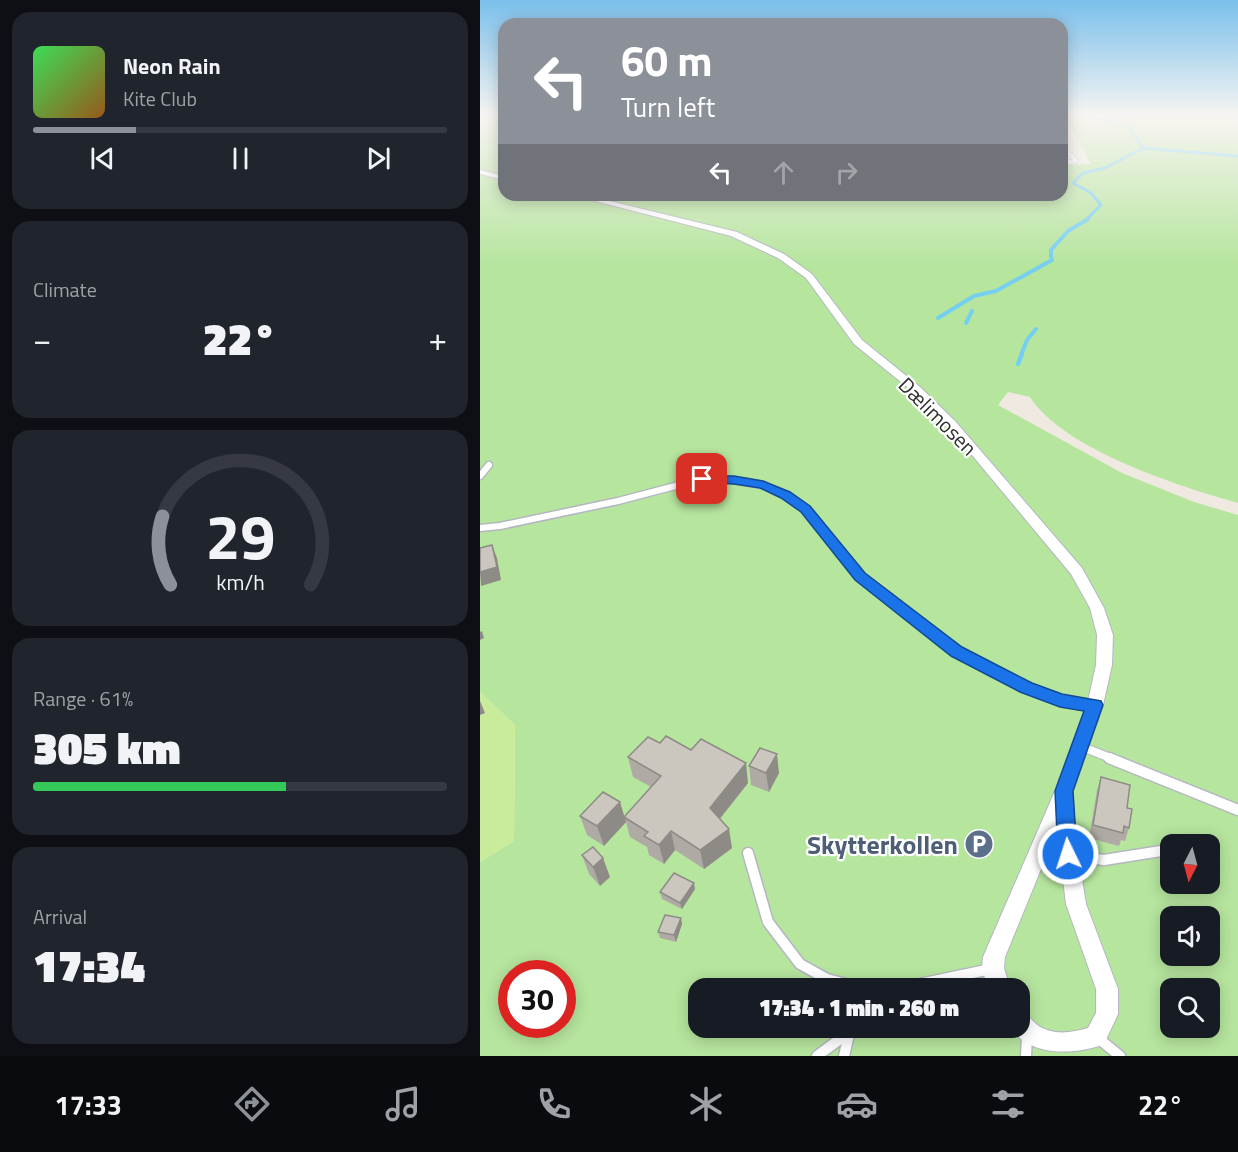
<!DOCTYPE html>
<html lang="en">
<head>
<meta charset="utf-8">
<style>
	:root { --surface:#171b24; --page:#20242c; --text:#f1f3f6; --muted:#9ea1a6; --line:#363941; --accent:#8c9099 }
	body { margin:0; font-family:"Titillium Web",sans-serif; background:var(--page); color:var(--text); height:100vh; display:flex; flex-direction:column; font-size:22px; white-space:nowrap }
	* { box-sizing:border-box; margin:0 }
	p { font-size:20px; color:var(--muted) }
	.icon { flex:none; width:33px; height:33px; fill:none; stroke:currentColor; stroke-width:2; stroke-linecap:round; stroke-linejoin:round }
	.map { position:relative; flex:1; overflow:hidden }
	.sheet { display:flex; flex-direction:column; gap:12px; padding:12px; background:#0d0f14; width:480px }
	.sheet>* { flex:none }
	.top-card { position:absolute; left:18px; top:18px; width:570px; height:183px; border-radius:18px; box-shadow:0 3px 15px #0003; background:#8c9099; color:#fff; overflow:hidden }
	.needle { width:39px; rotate:186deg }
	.controls { position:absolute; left:680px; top:834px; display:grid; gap:12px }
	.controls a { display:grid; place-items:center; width:60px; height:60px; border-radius:12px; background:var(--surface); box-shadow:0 3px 15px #0003; font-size:30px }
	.speed { position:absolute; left:18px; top:960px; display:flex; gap:12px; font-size:30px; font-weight:700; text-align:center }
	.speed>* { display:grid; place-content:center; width:78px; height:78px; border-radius:50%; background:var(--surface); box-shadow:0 3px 15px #0003; line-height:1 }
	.speed .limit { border:9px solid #d22; background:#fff; color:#111 }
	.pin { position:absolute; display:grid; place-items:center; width:51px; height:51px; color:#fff; margin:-26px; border-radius:12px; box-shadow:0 3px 9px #0006 }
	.me { position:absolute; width:66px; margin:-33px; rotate:356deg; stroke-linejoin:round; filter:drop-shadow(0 0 4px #0008) }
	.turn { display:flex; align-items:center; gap:21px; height:126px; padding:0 24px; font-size:27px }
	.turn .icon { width:78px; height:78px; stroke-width:2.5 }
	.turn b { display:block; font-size:42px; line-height:51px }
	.lanes { display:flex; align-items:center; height:57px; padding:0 24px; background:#0003; justify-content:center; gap:30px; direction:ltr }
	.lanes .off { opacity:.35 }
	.big { font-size:45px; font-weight:800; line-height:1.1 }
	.sheet .card { flex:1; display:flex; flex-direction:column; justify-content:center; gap:9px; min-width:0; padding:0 21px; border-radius:18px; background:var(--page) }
	.sheet .dial { align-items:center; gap:0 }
	.dial svg { height:156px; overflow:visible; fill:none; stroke:var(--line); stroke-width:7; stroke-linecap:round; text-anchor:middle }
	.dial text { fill:var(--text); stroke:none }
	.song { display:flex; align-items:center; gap:18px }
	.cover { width:72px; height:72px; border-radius:9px; background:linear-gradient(135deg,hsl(130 70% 55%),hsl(30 70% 35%)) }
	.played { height:6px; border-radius:3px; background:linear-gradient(90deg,var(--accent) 25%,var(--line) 25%) }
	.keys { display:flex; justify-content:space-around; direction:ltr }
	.heat { display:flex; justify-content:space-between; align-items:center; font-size:33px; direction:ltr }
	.charge { height:9px; border-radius:4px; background:linear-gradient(90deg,#34c759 61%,var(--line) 0) }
	.trip { position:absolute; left:208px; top:978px; width:342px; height:60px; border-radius:18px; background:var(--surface); box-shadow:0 3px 15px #0003; font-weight:800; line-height:60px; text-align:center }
	.menu { display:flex; height:96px; justify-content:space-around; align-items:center; background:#090b0e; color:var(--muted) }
	.menu .icon { width:42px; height:42px }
	.menu .active { color:var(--accent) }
	.menu b { font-size:27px; color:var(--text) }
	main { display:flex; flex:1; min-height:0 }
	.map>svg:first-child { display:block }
	.green { fill:#b6e59e; fill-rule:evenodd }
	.pitch { fill:#c9ec9a }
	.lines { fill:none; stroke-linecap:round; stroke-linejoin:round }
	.stream-far2 { stroke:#75cff0; stroke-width:3 }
	.stream-far1 { stroke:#75cff0; stroke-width:4 }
	.stream { stroke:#75cff0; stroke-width:4.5 }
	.lane-far3-casing { stroke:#b4b7c1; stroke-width:5 }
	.lane-far2-casing { stroke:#b4b7c1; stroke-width:9 }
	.lane-far1-casing { stroke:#b4b7c1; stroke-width:10 }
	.lane-casing { stroke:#b4b7c1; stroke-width:13 }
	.street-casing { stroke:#b4b7c1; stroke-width:2 }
	.lane-far3 { stroke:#fff; stroke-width:4 }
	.lane-far2 { stroke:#fff; stroke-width:6 }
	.lane-far1 { stroke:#fff; stroke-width:8 }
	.lane { stroke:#fff; stroke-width:10 }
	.street { fill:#fff; fill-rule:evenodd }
	.wall { fill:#afaba4 }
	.shaded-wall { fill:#8e8b86 }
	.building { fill:#cbc7bf; stroke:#8e8b86; stroke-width:1.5 }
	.route { fill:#1a73e8; stroke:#114b97; stroke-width:1.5 }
	.labels { text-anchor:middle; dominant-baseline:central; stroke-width:4.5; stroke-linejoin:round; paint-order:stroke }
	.street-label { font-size:21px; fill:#2e2e2e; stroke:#fff }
	.near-service-label { font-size:26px; font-weight:bold; fill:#4e5e75; stroke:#fff; text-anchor:end }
</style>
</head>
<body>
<main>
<section class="sheet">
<div class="card">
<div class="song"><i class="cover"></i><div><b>Neon Rain</b><p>Kite Club</p></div></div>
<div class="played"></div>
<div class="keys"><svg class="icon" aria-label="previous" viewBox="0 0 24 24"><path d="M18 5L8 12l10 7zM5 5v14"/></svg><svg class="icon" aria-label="pause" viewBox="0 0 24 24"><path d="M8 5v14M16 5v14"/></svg><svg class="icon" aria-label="next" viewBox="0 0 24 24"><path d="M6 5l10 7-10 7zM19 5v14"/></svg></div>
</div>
<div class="card"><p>Climate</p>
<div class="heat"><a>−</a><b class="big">22°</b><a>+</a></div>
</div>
<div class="card dial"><svg viewBox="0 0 100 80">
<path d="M14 69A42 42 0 1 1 86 69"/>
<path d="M14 69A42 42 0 0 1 10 34" stroke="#8c9099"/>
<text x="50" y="56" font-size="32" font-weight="700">29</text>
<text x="50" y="72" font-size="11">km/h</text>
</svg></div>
<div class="card"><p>Range · 61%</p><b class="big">305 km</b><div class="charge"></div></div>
<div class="card"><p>Arrival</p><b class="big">17:34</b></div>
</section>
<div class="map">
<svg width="758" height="1056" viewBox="0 0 758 1056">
	<rect width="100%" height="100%" fill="#efe9e1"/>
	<!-- green -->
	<path class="green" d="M0,116H24V127L20,133H24V195H582V165L611,164L588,122L582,116H758V503C699,486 584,450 550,397L528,392L518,405L642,473L714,502L758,515V1056H0V862L34,841L35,725L0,692ZM690,844H729V884H690ZM690,916H729V956H690ZM32,974H82V1024H32ZM219,988H540V1028H219ZM690,988H729V1028H690Z"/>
	<!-- pitch -->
	<path class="pitch" d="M0,692L35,725L34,841L0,862Z"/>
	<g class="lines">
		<!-- stream-far2 -->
		<g class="stream-far2">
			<path d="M609,116L649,127L663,148L758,156"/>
			<path d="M606,220L621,205L611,193L593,183L603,173L625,168L663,148"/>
		</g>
		<!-- stream-far1 -->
		<g class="stream-far1">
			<path d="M571,257V250L588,231L608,219"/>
			<path d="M458,318L494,296L516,291L572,260"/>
			<path d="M486,323L492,311"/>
			<path d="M541,355L547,340L556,329"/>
		</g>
		<!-- stream -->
		<path class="stream" d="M538,364L542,354"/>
		<!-- lane-far3 casing -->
		<g class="lane-far3-casing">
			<path id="lane-far3" d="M582,151L591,155L596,161L582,163"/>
		</g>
		<!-- lane-far2 casing -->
		<g class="lane-far2-casing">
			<g id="lane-far2">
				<path d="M0,476L9,465"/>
				<path d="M0,528L20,526L138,501L222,479L253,480L283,485L306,495L326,509L344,531"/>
			</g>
		</g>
		<!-- lane-far1 casing -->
		<g class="lane-far1-casing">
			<g id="lane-far1">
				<path d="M342,529L380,576L476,652L546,687L580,701L615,705"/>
				<path d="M600,746L633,759"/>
			</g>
		</g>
		<!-- lane casing -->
		<g class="lane-casing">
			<g id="lane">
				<path d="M629,758L758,810"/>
				<path d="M268,853L288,922L320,964L347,979L382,988"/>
				<path d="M590,855L624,860L681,851"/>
				<path d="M388,988L430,986L511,969"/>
				<path d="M618,1038L640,1056"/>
				<path d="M337,1056L375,1028"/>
				<path d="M364,1056L369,1034"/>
				<path d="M546,1056L547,1036"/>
			</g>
		</g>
		<!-- street casing -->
		<g class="street-casing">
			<g id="street">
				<path d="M0,170L24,176V180L0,174Z"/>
				<path d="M92,195H105L257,232L304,254L332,274L382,340L440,387L475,421L602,568L624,608L633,635L632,665L623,705L592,794L598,854L606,904L638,989V1014L624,1044C594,1056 549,1056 531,1028H540V1012C547,1015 550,1018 556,1024C571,1036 591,1033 608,1028L616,1013V989L586,904L577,830L525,957L524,968L530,988H508L502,968L503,957L575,791L607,705L616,665L617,635L610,608L591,574L467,425L432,391L374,344L326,278L298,258L251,236Z"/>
			</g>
		</g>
		<!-- lane-far3 -->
		<use href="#lane-far3" class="lane-far3"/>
		<!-- lane-far2 -->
		<use href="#lane-far2" class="lane-far2"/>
		<!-- lane-far1 -->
		<use href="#lane-far1" class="lane-far1"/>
		<!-- lane -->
		<use href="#lane" class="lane"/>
		<!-- street -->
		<use href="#street" class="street"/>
	</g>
	<!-- wall -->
	<g class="wall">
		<path d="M180,743L268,783L240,819L252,848L224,869L195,850L184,864L169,855L167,847L150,837L146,822L124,846L107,835L100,816L140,802L144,817L171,787L153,777L148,757Z"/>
		<path d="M269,766L299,773L289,792L271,785Z"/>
		<path d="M621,777L647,808L649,828L645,841L641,840L639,846L609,838L617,790Z"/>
		<path d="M102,855L130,877L120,886L109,874Z"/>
		<path d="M215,889L202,909L182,899L180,892Z"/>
		<path d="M201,918L202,924L196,942L180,938L178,932Z"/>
	</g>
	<!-- shaded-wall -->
	<g class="shaded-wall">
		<path d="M12,545L17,558L21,580L1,586L0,572Z"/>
		<path d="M2,631L4,638L0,640V632Z"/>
		<path d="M0,701L5,713L0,715Z"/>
		<path d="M297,754L299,773L289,792L286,773Z"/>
		<path d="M266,763L268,783L233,827L230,808Z"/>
		<path d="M140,802L146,822L124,846L117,826Z"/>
		<path d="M249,829L252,848L224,869L220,850Z"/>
		<path d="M191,831L195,850L184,864L179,845Z"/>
		<path d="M123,858L130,877L120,886L113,867Z"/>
		<path d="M214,883L215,889L202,909L200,903Z"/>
		<path d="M201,918L202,924L196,942L194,935Z"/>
	</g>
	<!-- building -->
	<g class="building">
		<path d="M12,545L17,567L0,572V548Z"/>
		<path d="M186,736L211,750L221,739L266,763L230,808L249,829L220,850L191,831L179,845L164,836L168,832L144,817L181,776L148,757L168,737L180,743Z"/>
		<path d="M280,748L297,754L286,773L269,766Z"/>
		<path d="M621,777L650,785L647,808L652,809L649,828L644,826L643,833L613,825Z"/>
		<path d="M123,792L140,802L117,826L100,816Z"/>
		<path d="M113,847L123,858L113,867L102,855Z"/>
		<path d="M194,873L214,883L200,903L180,892Z"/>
		<path d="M185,915L201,918L194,935L178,932Z"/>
	</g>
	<!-- sky -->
	<linearGradient id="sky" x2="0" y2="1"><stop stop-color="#7abfeb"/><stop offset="0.44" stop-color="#f8f5f2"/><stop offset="1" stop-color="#f8f5f2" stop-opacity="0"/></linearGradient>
	<rect width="758" height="264" fill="url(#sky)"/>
	<!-- route -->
	<path class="route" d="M222,476H254L283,481L310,492L330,506L385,573L482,647L552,683L582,694L621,701L623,705L593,791L597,854L595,860L588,863L581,860L578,854L575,791L604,711L580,707L540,692L471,656L375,580L321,512L301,498L280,488L254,484L218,482L216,479L218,477Z"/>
	<!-- icons -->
	<defs>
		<g id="parking-disc" transform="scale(1.5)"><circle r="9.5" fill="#5c6f8a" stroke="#fff"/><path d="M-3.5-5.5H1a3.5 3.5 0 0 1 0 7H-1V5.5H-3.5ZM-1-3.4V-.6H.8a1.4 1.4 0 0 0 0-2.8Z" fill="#fff"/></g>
	</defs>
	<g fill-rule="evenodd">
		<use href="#parking-disc" x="499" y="844"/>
	</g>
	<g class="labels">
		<!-- street labels -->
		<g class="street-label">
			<text transform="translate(458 416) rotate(45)">Dælimosen</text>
		</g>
		<!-- near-service labels -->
		<g class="near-service-label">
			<text x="478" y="844">Skytterkollen</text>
		</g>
	</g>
</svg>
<div class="controls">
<a><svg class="needle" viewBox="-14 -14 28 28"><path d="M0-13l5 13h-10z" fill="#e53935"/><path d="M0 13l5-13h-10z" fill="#9ea1a6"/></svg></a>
<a><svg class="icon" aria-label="sound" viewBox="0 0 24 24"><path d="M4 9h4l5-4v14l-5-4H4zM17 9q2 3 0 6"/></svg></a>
<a><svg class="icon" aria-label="search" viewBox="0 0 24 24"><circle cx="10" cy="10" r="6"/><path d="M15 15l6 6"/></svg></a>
</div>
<div class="speed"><div class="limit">30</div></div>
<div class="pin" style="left:222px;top:479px;background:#d93025"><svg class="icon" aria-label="arrive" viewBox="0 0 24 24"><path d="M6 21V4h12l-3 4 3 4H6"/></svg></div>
<svg class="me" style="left:588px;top:854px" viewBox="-20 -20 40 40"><circle r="17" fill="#1a73e8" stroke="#fff" stroke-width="3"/><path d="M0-11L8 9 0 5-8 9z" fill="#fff"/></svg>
<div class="trip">17:34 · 1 min · 260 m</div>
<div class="top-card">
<div class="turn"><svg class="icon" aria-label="left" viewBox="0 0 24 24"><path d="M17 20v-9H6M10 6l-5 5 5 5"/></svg><div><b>60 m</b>Turn left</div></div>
<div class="lanes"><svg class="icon" aria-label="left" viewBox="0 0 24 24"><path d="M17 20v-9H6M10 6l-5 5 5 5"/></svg><svg class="icon off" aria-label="ahead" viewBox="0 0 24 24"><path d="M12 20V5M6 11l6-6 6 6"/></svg><svg class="icon off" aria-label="right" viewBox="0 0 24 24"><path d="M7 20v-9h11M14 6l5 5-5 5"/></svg></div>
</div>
</div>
</main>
<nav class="menu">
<b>17:33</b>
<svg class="icon active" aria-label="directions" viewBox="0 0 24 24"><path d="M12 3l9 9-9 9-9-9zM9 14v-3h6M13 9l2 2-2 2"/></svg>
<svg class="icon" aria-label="music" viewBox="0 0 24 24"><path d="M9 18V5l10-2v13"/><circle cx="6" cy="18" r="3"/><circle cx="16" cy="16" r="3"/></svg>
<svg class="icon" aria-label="phone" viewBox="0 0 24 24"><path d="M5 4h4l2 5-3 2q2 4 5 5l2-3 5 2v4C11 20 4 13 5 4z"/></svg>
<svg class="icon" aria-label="climate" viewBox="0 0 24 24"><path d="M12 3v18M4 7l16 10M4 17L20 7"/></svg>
<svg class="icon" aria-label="car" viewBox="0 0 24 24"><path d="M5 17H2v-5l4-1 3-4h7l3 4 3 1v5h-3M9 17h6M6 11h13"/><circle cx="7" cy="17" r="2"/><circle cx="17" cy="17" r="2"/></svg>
<svg class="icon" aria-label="filters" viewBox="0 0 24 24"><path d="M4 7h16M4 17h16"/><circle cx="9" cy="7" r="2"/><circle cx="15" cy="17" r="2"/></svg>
<b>22°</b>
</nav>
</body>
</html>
